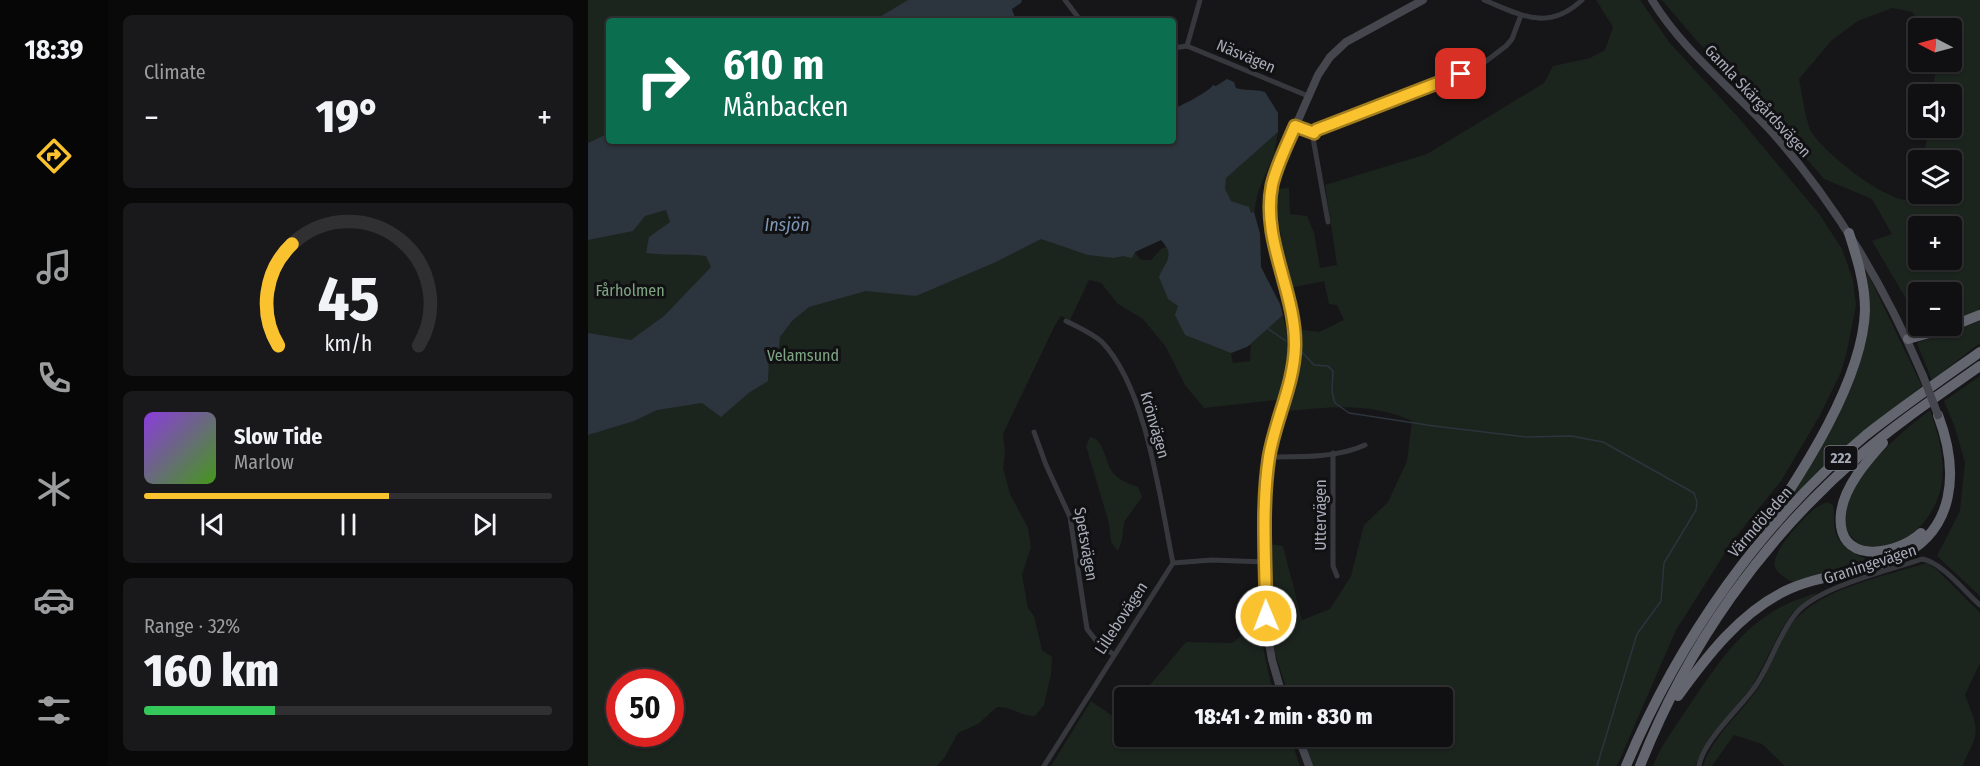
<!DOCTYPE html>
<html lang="en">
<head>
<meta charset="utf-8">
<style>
	:root { --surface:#101012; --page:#19191b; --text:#f1f3f6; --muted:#9c9d9f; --line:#303032; --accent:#f9c22e }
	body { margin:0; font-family:"Fira Sans Condensed",sans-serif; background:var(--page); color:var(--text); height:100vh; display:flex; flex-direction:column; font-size:22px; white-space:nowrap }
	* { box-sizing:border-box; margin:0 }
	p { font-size:20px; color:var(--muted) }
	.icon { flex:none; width:33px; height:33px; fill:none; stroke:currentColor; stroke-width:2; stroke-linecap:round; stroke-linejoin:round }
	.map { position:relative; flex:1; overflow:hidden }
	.details { display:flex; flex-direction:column; gap:15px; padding:15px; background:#09090a; width:480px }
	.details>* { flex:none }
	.guide { position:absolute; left:18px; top:18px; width:570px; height:126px; border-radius:6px; box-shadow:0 2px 4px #0004,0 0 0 2px var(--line); background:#0b6e4f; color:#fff; overflow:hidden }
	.needle { width:39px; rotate:276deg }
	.tools { position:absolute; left:1320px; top:18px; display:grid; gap:12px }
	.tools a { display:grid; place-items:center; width:54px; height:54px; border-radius:6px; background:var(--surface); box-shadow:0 2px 4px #0004,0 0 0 2px var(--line); font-size:30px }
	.speed { position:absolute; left:18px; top:669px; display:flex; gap:12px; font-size:30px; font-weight:700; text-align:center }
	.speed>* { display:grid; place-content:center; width:78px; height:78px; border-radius:50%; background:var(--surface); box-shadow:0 2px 4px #0004,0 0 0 2px var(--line); line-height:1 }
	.speed .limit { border:9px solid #d22; background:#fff; color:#111 }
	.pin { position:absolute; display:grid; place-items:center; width:51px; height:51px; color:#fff; margin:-26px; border-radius:12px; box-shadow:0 3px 9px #0006 }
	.me { position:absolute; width:66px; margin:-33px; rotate:359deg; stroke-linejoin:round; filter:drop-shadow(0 0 4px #0008) }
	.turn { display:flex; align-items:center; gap:21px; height:126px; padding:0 18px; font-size:27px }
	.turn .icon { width:78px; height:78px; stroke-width:2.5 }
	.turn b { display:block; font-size:42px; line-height:51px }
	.big { font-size:45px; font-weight:800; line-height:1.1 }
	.details .card { flex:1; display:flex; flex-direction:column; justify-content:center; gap:9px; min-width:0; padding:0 21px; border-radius:9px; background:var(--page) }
	.details .dial { align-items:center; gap:0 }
	.dial svg { height:156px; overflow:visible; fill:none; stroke:var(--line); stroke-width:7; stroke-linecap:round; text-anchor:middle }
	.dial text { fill:var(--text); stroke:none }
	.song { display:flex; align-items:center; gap:18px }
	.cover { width:72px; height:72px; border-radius:9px; background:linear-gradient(135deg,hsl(270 70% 55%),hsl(100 70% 35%)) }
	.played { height:6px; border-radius:3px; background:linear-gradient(90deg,var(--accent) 60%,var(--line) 60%) }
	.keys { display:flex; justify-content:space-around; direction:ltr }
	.heat { display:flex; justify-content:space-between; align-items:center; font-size:33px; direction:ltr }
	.charge { height:9px; border-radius:4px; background:linear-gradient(90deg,#34c759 32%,var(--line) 0) }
	.trip { position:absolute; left:526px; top:687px; width:339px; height:60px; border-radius:6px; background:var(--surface); box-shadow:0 2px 4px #0004,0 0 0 2px var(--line); font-weight:800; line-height:60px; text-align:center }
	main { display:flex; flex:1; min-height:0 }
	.tab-bar { display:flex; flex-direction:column; width:108px; justify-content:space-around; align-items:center; background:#060607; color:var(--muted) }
	.tab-bar .icon { width:42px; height:42px }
	.tab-bar .on { color:var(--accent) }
	.tab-bar b { font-size:27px; color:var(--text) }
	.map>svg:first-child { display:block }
	.green { fill:#1c241e; fill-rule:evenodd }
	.water { fill:#2c343d }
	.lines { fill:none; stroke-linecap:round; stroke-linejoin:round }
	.stream { stroke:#2c343d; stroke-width:1.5 }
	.street { stroke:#37383d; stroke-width:5 }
	.secondary { stroke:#45464e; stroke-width:8 }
	.highway { stroke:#63656f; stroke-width:10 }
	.secondary-bridge { stroke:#45464e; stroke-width:8 }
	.route-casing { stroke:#a27e1e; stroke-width:15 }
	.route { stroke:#f9c22e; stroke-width:10 }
	.labels { text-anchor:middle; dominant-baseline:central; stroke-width:6; stroke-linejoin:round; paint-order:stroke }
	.shield { fill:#111113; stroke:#7b7e87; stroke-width:1.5 }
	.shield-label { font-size:15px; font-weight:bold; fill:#a8acb9 }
	.street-label { font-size:16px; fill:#a8acb9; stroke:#111113 }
	.park-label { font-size:16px; fill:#7ea583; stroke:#111113 }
	.water-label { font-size:18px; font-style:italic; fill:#7d97b5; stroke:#111113 }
</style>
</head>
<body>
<main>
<nav class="tab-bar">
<b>18:39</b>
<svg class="icon on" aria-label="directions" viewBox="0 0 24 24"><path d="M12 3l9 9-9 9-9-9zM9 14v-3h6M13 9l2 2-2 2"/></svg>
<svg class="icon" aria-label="music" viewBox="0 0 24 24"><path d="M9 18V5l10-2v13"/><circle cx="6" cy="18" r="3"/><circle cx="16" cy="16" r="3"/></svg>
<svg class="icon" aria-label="phone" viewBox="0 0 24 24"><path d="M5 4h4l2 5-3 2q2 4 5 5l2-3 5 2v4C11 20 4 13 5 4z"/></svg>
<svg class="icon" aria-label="climate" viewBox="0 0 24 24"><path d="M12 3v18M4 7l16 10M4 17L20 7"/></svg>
<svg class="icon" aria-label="car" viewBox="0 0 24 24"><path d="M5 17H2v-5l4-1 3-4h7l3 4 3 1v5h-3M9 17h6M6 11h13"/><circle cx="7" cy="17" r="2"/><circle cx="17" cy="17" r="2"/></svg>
<svg class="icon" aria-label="filters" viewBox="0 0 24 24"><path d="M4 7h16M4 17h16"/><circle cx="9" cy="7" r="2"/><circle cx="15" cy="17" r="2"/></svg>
</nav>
<section class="details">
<div class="card"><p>Climate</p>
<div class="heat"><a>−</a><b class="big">19°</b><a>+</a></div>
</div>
<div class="card dial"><svg viewBox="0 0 100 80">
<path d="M14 69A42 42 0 1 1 86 69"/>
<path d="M14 69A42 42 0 0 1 21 17" stroke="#f9c22e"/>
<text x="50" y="56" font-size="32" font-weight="700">45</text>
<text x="50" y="72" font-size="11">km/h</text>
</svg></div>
<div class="card">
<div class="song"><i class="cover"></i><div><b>Slow Tide</b><p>Marlow</p></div></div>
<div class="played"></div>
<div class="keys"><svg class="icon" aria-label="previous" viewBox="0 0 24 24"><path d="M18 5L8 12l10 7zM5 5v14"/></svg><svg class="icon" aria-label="pause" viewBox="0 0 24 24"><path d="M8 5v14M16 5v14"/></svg><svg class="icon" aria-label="next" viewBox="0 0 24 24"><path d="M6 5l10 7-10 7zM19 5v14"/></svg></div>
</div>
<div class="card"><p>Range · 32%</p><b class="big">160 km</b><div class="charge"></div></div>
</section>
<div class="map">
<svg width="1392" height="766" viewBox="0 0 1392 766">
	<rect width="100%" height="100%" fill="#161618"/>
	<!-- green -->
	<g class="green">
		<path d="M0,0H422L413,21H21V141H585L690,113V132L686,154L670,192L666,212L672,234L673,267L692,304L700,336L699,361L695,384L689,400L616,408L597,385L578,347L555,319L530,304L513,283L501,280L482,320L473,316L467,325L415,434L417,454L415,468L422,494L440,528L443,547L434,575L440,608L446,616L454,650L464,657L463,674L456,705L447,716C431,716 425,707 409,707L390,724L370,733L357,757L349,766H0ZM573,240L579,247L573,249L563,260H553L547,252ZM663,345L662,361L645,363L643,353ZM32,682H82V734H32Z"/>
		<path d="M1008,0H1052L1081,42L1150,117L1232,215L1254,249L1265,280L1268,305L1259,351L1253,372L1231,417L1193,481L1146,539L1088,630L1029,766H725L715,737L855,736V698L701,697L688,656L683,631L685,585L682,544L695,546L714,620L742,609L763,576L776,525L800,502L819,461L824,421C781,402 745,407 699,411L710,364L709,329L731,332L756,320L749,305L741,304L736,281L702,288L689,212V189L701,188L702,214L719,216L726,233L732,268L749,265L737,185L839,154L956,83L965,66L1002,58L1017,50L1025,27Z"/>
		<path d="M1074,0H1392V310L1379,317L1364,320V292H1330V319L1284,241L1304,234L1284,199L1236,179L1167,99L1109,41ZM1304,8L1324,12L1336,28H1364V62H1349L1344,94H1364V128H1341L1335,160H1364V194H1330V179L1327,193L1318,200C1294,198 1238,154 1224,133C1218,123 1214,92 1211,79L1244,40L1270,21ZM1330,226H1364V260H1330Z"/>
		<path d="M1278,270L1334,386L1275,432L1199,502L1278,339C1282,315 1282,294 1278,270Z"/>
		<path d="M1392,321V343L1344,380L1329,344L1330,342Z"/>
		<path d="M1392,376V596L1349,556L1372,511L1377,462L1366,425L1356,401Z"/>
		<path d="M1342,410C1350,433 1357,457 1354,482C1350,511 1326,542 1296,546C1287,548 1279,549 1270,543C1266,539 1260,534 1259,529C1246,488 1314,431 1342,410Z"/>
		<path d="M502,437C516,439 517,462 525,473C531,480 541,484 550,487L554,497L536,522L534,540L530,551L523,542L521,523L498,446Z"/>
		<path d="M1239,502L1245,505C1247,514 1245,522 1247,530C1250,546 1265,553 1278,559L1275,564L1255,567L1205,582C1198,579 1190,574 1187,567C1182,553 1216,517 1226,509C1230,506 1235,504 1239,502Z"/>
		<path d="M1339,563L1348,569L1392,613V663L1377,695C1392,733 1392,730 1374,766H1197L1174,744L1146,735L1124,766H1115C1125,736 1150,716 1168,691C1182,672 1190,639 1205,622C1234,588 1297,576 1339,563Z"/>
		<path d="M1230,592L1204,613L1192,632L1165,685L1123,736L1107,766H1065C1074,743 1090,723 1103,703C1129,665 1153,627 1195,606C1206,600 1218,597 1230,592Z"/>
		<path d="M670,623L682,680L688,697H552L598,642L644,643Z"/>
		<path d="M503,701L529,719L537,711V736L702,737L712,766H463Z"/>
	</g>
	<!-- water -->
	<g class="water">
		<path d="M320,0H434L433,3L424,9L428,21H285Z"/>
		<path d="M639,79L646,82L648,88C658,91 666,89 677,92L690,113V132L638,178L637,189L643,201L661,207L663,213L666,212L672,234L673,267L692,304L695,315L659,347L643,353L597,335L587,315L590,306L580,299L571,277C577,262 588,256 573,240L547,252L544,258L535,256L526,258L500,255L453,239L408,262L328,296L278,291L221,307L204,321L192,337L191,347L181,358L180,381L162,392L133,417L114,403L69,410L46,421L0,435V333L43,340L76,316L123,267L118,256C98,253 79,256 58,253L61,237L82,222L78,210L57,216L45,231L0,240V143L21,133V141H585V109C593,106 622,91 625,85L628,86Z"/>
	</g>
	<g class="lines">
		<!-- stream -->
		<g class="stream">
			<path d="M679,328L698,341"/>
			<path d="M711,349L726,365L740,366L745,371L744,392L747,403L761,413L846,426L938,437L983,436L1015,442L1106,493L1109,502L1108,510L1076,563L1073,601L1049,634L1009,766"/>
		</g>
		<!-- street -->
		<g class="street">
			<path d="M477,0L493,21"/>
			<path d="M896,0C933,15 960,32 994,0"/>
			<path d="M599,46L612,0"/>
			<path d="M585,48L599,46L720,96"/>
			<path d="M707,126L726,133L728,130L847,85L897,62L918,46L924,39L933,15"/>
			<path d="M726,133L725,138L740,222"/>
			<path d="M478,321C490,327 504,333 514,342C559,389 572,500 585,563"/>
			<path d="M446,432L458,465L482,517L499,629L510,643L525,654"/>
			<path d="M745,453V566L749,576"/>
			<path d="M681,457C712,457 749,458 777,445"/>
			<path d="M456,766L585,563L624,560L677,562"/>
			<path d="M1111,766C1115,741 1151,709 1166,688C1181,668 1189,638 1206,616C1227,587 1300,571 1334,559C1354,562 1377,592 1392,605"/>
		</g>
		<!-- secondary -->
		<g class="secondary">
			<path d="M1064,0C1095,51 1144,88 1184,132C1249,206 1296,285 1335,376"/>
			<path d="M695,698L684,660L679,631L677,492L681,457L702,382L707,345L702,309L683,220L684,185L693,159L730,75L742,57L758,42L835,0"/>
			<path d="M710,736L721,766"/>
		</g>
		<!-- highway -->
		<g class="highway">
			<path d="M1320,339L1359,328L1392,315"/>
			<path d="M1295,443C1278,462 1256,487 1253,513C1247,565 1307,557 1333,533"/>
			<path d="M1175,530C1214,473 1275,380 1277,310C1277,283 1269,258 1261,233"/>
			<path d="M1090,696C1119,656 1152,613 1197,591C1232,574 1272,574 1307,559C1369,532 1371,470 1350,415"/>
			<path d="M1038,766C1091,640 1172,523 1278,435C1315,406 1354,379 1392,352"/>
			<path d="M1052,766C1099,646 1174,540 1271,456C1309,423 1351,395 1392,366"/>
		</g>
		<!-- secondary-bridge -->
		<path class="secondary-bridge" d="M1335,376L1350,415"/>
	</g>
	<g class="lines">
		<!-- route casing -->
		<g class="route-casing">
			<path id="route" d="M678,616C678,564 673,509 681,457C687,420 706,385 707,346C708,292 673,240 684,185C689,164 699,145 707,126L726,133L728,130L873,74"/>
		</g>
		<!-- route -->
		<use href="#route" class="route"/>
	</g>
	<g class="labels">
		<!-- shield labels -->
		<rect class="shield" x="1236.5" y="446" width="33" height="24" rx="4.5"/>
		<g class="shield-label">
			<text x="1253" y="458">222</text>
		</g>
		<!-- street labels -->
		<g class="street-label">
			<text transform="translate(658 56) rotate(23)">Näsvägen</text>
			<text transform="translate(1170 101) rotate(47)">Gamla Skärgårdsvägen</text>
			<text transform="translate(567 425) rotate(74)">Krönvägen</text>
			<text transform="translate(732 515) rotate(-90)">Uttervägen</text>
			<text transform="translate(1172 522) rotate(-49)">Värmdöleden</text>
			<text transform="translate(498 544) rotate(80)">Spetsvägen</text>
			<text transform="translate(1282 564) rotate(-18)">Graningevägen</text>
			<text transform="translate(533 618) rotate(-57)">Lillebovägen</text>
		</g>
		<!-- park labels -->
		<g class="park-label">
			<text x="42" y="290">Fårholmen</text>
			<text x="215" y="355">Velamsund</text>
		</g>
		<!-- water labels -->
		<g class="water-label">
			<text x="199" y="225">Insjön</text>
		</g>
	</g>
</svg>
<div class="tools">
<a><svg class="needle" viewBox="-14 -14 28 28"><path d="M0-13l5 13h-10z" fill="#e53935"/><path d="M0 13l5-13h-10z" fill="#9c9d9f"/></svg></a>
<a><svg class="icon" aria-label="sound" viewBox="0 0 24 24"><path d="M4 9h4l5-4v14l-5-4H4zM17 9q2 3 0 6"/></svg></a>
<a><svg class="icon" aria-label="layers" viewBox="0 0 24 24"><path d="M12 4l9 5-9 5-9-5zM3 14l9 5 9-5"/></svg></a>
<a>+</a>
<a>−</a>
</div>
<div class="speed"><div class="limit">50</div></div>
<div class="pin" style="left:873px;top:74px;background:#d93025"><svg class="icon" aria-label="arrive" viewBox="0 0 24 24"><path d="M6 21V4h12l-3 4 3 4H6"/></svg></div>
<svg class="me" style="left:678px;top:616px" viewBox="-20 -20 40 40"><circle r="17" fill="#f9c22e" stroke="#fff" stroke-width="3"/><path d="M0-11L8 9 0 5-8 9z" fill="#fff"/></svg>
<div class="trip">18:41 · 2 min · 830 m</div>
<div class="guide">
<div class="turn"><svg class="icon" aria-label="right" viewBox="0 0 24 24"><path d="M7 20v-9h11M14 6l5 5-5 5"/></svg><div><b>610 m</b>Månbacken</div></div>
</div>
</div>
</main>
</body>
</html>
